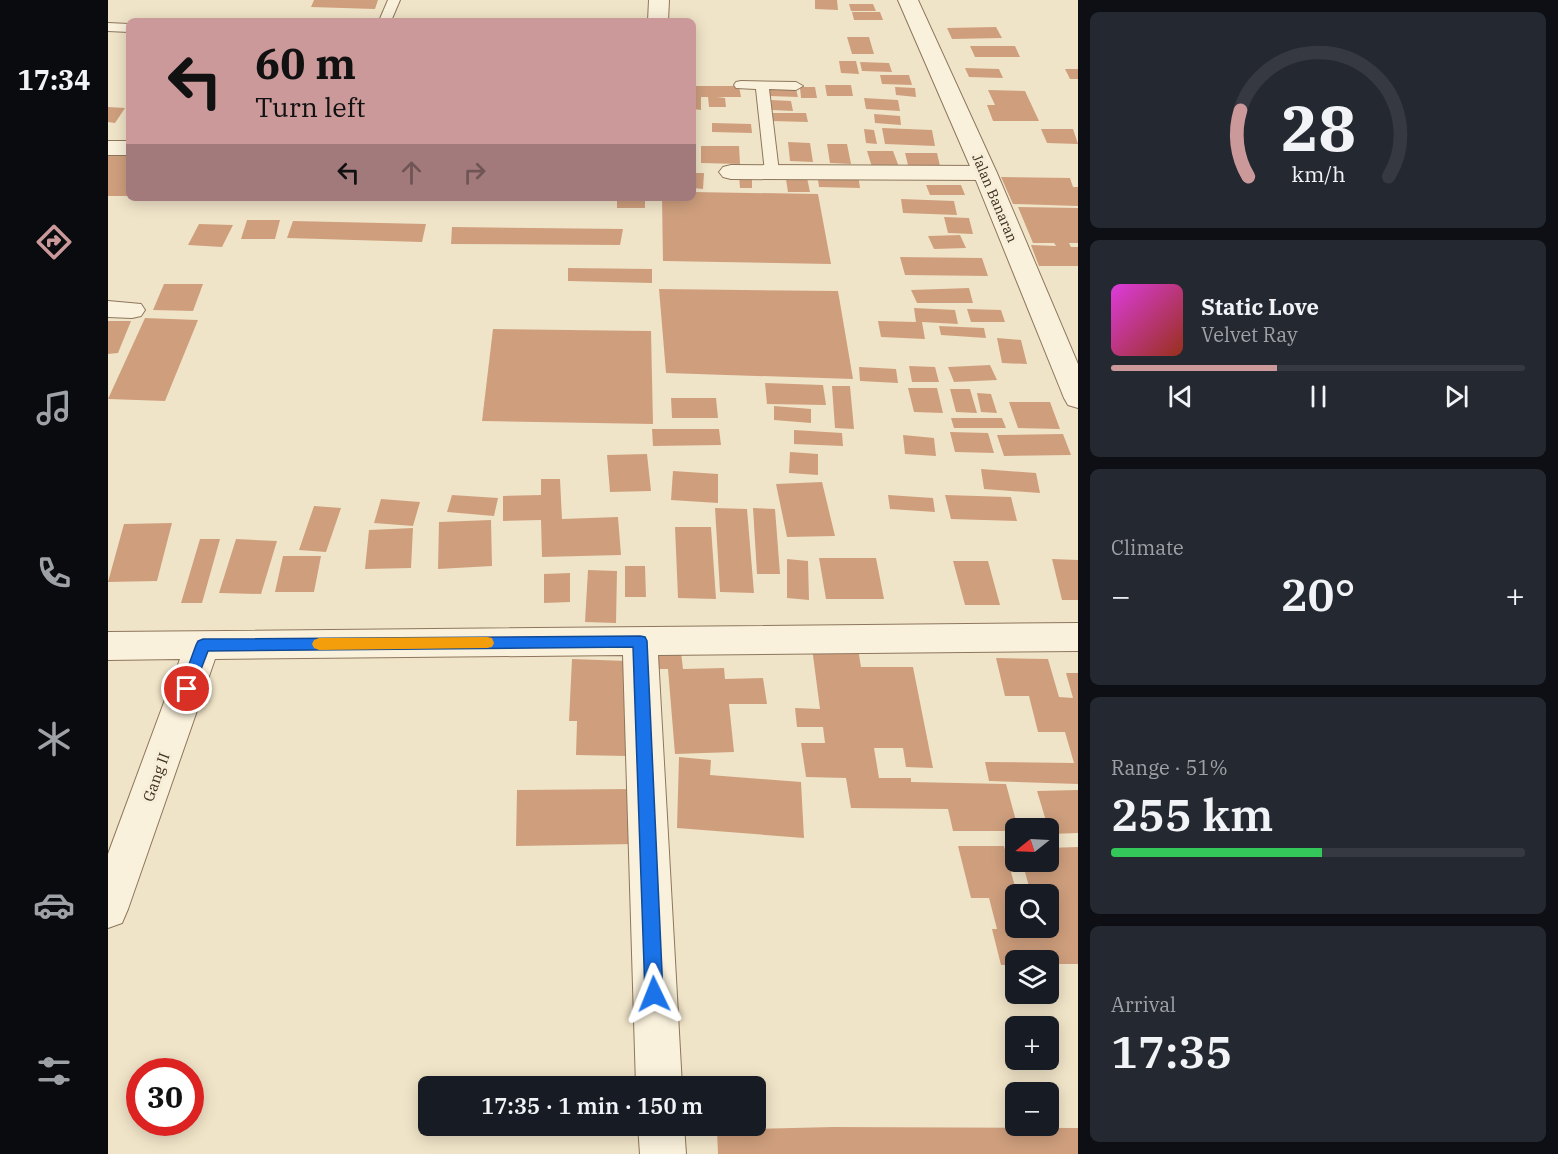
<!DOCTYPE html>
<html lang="en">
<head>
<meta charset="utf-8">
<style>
	:root { --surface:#171b24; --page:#242831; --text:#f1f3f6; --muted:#9ea1a6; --line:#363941; --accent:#cc999b }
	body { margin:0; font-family:"IBM Plex Serif",serif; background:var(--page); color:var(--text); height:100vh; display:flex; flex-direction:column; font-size:22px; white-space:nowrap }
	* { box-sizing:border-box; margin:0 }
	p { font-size:20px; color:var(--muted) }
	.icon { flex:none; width:33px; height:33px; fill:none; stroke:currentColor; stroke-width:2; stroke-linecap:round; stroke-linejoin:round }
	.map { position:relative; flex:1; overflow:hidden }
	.sheet { display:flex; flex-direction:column; gap:12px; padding:12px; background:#0d0f14; width:480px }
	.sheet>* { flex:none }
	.guide { position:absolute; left:18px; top:18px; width:570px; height:183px; border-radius:9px; box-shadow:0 3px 15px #0003; background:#cc999b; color:#111; overflow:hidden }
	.needle { width:39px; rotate:252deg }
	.controls { position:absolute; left:897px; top:818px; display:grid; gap:12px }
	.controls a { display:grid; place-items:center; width:54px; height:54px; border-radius:9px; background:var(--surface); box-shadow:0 3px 15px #0003; font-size:30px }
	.speed { position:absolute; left:18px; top:1058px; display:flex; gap:12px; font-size:30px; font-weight:700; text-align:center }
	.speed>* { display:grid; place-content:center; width:78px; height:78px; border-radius:50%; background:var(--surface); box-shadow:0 3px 15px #0003; line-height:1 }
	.speed .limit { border:9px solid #d22; background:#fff; color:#111 }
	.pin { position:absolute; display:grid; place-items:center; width:51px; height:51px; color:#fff; margin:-26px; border:3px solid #fff; border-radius:50%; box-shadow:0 2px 6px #0007 }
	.me { position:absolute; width:66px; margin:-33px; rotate:358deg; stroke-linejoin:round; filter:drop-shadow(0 0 4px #0008) }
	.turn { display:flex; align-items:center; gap:21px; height:126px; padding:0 30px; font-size:27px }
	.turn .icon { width:78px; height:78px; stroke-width:2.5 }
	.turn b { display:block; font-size:42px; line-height:51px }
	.lanes { display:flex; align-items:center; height:57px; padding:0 30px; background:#0003; justify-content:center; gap:30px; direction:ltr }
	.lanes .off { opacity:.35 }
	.big { font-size:45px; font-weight:600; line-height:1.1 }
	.sheet .card { flex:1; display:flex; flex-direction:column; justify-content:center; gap:9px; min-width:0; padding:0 21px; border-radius:9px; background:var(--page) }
	.sheet .dial { align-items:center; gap:0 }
	.dial svg { height:156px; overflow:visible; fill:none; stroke:var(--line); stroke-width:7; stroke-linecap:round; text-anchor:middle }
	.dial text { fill:var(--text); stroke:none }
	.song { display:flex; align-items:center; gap:18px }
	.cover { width:72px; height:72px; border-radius:9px; background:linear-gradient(135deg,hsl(300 70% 55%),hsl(10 70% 35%)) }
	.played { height:6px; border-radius:3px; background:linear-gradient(90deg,var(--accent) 40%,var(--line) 40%) }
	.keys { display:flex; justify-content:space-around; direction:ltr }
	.heat { display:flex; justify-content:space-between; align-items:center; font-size:33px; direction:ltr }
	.charge { height:9px; border-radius:4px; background:linear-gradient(90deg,#34c759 51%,var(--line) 0) }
	.trip { position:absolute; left:310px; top:1076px; width:348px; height:60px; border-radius:9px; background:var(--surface); box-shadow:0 3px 15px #0003; font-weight:600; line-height:60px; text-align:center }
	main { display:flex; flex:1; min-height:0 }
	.dock { display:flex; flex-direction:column; width:108px; justify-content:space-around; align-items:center; background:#090b0e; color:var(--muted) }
	.dock .icon { width:42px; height:42px }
	.dock .active { color:var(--accent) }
	.dock b { font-size:27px; color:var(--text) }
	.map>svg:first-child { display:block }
	.building { fill:#cf9f7d }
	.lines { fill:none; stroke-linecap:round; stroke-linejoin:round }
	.service-casing { stroke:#8d765c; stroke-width:2 }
	.minor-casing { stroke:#8d765c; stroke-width:2 }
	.tertiary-casing { stroke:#8d765c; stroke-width:2 }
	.service { fill:#faf1dc; fill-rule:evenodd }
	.minor { fill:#faf1dc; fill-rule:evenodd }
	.tertiary { fill:#faf1dc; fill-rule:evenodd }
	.route { fill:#1a73e8; stroke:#114b97; stroke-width:1.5 }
	.slow { fill:#f59e0b }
	.labels { text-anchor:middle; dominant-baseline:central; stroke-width:6; stroke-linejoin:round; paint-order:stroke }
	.far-street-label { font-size:14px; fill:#3d2e20; stroke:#f7eed8 }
	.street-label { font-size:15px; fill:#3d2e20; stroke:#f7eed8 }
</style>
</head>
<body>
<main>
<nav class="dock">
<b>17:34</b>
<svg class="icon active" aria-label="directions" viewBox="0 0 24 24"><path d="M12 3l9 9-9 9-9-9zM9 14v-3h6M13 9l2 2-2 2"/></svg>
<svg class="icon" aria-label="music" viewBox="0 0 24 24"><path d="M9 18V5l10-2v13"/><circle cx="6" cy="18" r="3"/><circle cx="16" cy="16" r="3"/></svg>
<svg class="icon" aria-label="phone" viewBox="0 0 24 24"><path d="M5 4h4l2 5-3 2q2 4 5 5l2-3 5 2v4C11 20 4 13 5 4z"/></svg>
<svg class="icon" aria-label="climate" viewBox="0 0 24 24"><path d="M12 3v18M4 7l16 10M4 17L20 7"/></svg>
<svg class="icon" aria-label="car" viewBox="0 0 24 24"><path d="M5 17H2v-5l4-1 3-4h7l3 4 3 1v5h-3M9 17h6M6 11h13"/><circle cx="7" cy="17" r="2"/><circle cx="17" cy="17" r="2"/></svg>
<svg class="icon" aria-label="filters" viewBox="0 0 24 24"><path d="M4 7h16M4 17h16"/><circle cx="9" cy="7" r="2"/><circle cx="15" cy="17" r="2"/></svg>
</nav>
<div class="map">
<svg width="970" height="1154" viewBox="0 0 970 1154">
	<rect width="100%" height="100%" fill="#f0e4c8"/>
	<!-- building -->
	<g class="building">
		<path d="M206,0H270L267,9L203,7Z"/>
		<path d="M707,0H729L730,10L707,9Z"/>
		<path d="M741,4H765L768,11H743Z"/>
		<path d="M744,12H772L775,20H746Z"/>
		<path d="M888,27L894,38L844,39L839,28Z"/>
		<path d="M739,37H761L766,54H744Z"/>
		<path d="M862,46H907L912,57H867Z"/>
		<path d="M731,61H748L751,74L733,73Z"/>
		<path d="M752,62L781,63L784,72L754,71Z"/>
		<path d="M857,68L891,69L895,78L861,77Z"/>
		<path d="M957,69H970V79H962Z"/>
		<path d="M772,75H801L804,85L774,84Z"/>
		<path d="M717,85H743L745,96H719Z"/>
		<path d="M585,86H631L633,97H609L617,98L618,107H601L600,97H593V110L585,109Z"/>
		<path d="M692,87H707L709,98H693Z"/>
		<path d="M787,87L807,88L808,97L788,95Z"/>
		<path d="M660,88L688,89L690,97L661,96Z"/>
		<path d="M880,90L917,91L931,121H885L879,105H887Z"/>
		<path d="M756,98L790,100L792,111L758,109Z"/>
		<path d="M663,100L683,101L685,111L664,110Z"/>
		<path d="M0,107L17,108L7,123L0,122Z"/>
		<path d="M662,113H698L700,122L663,121Z"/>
		<path d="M766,114L792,116L793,125L767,123Z"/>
		<path d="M604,123L643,124L644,133L604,132Z"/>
		<path d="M774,128L824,130L827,146L777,144Z"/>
		<path d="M756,129L766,130L769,144L758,143Z"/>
		<path d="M933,129H965L970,144L939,143Z"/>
		<path d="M680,142L702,143L705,162L682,161Z"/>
		<path d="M719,144H739L743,164L722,163Z"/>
		<path d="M593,146H631L632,164L593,163Z"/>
		<rect x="0" y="151" width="21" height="45"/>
		<path d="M759,151H785L791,167H764Z"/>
		<path d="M797,153H829L832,166L800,165Z"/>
		<path d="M709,172L750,174L752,188L711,187Z"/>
		<path d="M585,173H596L595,189L585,188Z"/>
		<path d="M677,173H698L702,192H680Z"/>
		<path d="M631,175L644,176V188H632Z"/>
		<path d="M893,177L962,178L965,187H970V206L905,204Z"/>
		<path d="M818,185H853L857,195H822Z"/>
		<path d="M585,192L710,194L723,264L555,261L554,198H585Z"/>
		<rect x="509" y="198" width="28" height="10"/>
		<path d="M793,199L846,201L849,215L795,213Z"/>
		<path d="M910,207L970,208V243H961L963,247H970V266H931L923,245L948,246L946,243H925Z"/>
		<path d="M836,217L861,218L865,234L840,233Z"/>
		<path d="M139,220H172L167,239H133Z"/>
		<path d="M185,221L318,224L314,242L179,238Z"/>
		<path d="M91,224L125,225L114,247L80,245Z"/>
		<path d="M344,227L515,229L512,245L343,244Z"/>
		<path d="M852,235L858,248L826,249L820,236Z"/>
		<path d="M792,257L874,258L880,276L797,275Z"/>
		<path d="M460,268L544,269V283L460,281Z"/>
		<path d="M56,284H95L85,311L45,310Z"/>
		<path d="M861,288L865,303H809L803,290Z"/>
		<path d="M551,289L730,291L745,379L558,373Z"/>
		<path d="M806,308L847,310L850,324L814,322L817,339L773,337L770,321L808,322Z"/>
		<path d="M859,309L893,310L897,322H863Z"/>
		<path d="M37,318L90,320L57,401L0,399Z"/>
		<path d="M0,321H23L10,353L0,354Z"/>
		<path d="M831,326L876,328L878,338L833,335Z"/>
		<path d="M385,329L543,331L545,424L374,421Z"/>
		<path d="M889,338L913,340L919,364L894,363Z"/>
		<path d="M882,365L889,380L846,382L840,367Z"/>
		<path d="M801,366L827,367L831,382H804Z"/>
		<path d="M751,367L788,369L790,383L752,381Z"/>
		<path d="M657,383L715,385L718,405L659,404Z"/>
		<path d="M724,386H742L746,429L727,428Z"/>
		<path d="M800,388H829L835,413L806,412Z"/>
		<path d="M842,389H862L869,413L848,412Z"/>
		<path d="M869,393L883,394L889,413L873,412Z"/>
		<path d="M563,398H608L610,418H564Z"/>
		<path d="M901,402H942L952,429L910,428Z"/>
		<path d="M666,406L703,409V423L666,420Z"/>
		<path d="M843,418H894L898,428H846Z"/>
		<path d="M544,429H611L613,445L545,446Z"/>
		<path d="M686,430L734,433L735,446L686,444Z"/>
		<path d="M842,432L880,433L886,453L847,452Z"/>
		<path d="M955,434L963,455L896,456L889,435Z"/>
		<path d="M795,435L826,438L828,456L797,454Z"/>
		<path d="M682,452L710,454V475L681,473Z"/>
		<path d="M539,454L543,491L502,492L499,455Z"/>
		<path d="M873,469L928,473L932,493L876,489Z"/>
		<path d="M565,471L610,474V503L563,500Z"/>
		<path d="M433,479H452L454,519L510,517L513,555L434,557L433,520L395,521V496L433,495Z"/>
		<path d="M714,482L727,536L679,537L668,484Z"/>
		<path d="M344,495L390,498L386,516L339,512Z"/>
		<path d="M780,495L825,498L827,512L782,509Z"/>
		<path d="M837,495L903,497L909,521L843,519Z"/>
		<path d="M273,499L312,502L305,526L266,523Z"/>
		<path d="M206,506L233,508L218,552L191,550Z"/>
		<path d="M607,508L639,509L646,593L612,592Z"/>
		<path d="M645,508L667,509L672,574H649Z"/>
		<path d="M383,520L384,566L330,569L331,522Z"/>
		<path d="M64,523L49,581L0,582L16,524Z"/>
		<path d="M567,527H603L608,599L570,598Z"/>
		<path d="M305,528L303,568L257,569L261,530Z"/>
		<path d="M92,539H112L94,603H73Z"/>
		<path d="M128,539L169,541L153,594L111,593Z"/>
		<path d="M175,556H213L206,592H167Z"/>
		<path d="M711,558H768L776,599H718Z"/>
		<path d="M679,559L700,561L701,600L679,598Z"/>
		<path d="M944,559L970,560V600H954Z"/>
		<path d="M845,561H880L892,605H857Z"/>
		<path d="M517,566H537L538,597H517Z"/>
		<path d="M480,570L509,571L508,623L477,622Z"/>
		<path d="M462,573V602L436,603V574Z"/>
		<path d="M704,648L750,649L753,667H805L825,768L798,767L795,748H766L771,778H803V782L898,784L910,828L908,831H845L840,809L743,808L738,778L698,777L693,743H717L715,727H689L687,708L712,709Z"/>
		<path d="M573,652L575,669L616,668L617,679L655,678L659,704H621L626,752L567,754L560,669H541L539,653Z"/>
		<path d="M888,658L940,659L951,697L965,698L958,673H970V784L881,781L877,762L966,763L957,732H930L921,696H897Z"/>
		<path d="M464,659L519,661L518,756L468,755L469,721H461Z"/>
		<path d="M571,757L603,760L602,775L693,782L696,838L569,828Z"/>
		<path d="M524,789L527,844L408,846L409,790Z"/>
		<path d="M970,790V833L942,834L929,791Z"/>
		<path d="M850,846H896L909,894H908V927H940V894H923L914,861H940V848L970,847V964H940V960H908V965H893L884,929H889L881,898H863Z"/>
		<path d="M725,1127L970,1128V1154H610L609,1130Z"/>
	</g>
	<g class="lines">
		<!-- service casing -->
		<g class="service-casing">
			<g id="service">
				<path d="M280,0H292L283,21H271Z"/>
				<path d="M0,23L21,24V32L0,31Z"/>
				<path d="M633,81L688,82L695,86L688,90L661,89L671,172L669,175H659L657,172L648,89L628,88L626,85L628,82Z"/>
			</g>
		</g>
		<!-- minor casing -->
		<g class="minor-casing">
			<g id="minor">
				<path d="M541,0H561L560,21H540Z"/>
				<rect x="0" y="141" width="21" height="14"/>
				<path d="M623,165L877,166L885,168L889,173L885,178L877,180L623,179L615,177L611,172L615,167Z"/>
				<path d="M0,301L33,304L37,310L33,316L24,318L0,317Z"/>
				<path d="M970,623V651L550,655L574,1086H528L515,655L107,659L20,909L14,923L0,928V854L72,659L0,660V632Z"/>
				<path d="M530,1125H576L578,1154H532Z"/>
			</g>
		</g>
		<!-- tertiary casing -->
		<g class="tertiary-casing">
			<path id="tertiary" d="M790,0H810L889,173L970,364V408L960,405L956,398L865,173Z"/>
		</g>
		<!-- service -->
		<use href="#service" class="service"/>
		<!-- minor -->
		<use href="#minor" class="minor"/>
		<!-- tertiary -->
		<use href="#tertiary" class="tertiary"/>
	</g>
	<!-- route -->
	<path class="route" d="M532,636L537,637L539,641L555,994L552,1000L546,1003L540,1000L537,994L525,647L100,651L84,693H74L72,689L88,645L90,641L95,639Z"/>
	<!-- slow -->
	<path class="slow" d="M379,637L384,638L386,643L384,647L379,648L211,650L206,648L204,644L206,640L211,638Z"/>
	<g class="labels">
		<!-- far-street labels -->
		<g class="far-street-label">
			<text transform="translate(887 198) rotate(67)">Jalan Banaran</text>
		</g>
		<!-- street labels -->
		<g class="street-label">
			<text transform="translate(48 777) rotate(-70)">Gang II</text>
		</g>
	</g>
</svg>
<div class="controls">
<a><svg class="needle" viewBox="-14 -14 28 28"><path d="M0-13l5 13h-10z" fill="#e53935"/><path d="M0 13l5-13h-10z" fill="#9ea1a6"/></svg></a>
<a><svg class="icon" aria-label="search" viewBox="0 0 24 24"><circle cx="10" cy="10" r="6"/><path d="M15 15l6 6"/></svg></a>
<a><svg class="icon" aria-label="layers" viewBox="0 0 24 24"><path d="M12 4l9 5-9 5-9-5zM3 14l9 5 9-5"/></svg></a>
<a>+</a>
<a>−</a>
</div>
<div class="speed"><div class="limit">30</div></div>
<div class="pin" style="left:79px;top:689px;background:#d93025"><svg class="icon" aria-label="arrive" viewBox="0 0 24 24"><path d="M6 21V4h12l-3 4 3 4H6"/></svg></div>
<svg class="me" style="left:546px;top:994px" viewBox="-20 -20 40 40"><path d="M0-17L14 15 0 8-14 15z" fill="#1a73e8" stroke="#fff" stroke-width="4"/></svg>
<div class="trip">17:35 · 1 min · 150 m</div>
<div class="guide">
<div class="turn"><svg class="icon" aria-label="left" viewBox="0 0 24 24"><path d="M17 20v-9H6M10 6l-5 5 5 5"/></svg><div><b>60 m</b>Turn left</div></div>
<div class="lanes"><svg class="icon" aria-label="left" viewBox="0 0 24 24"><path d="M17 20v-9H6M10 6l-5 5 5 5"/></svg><svg class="icon off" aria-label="ahead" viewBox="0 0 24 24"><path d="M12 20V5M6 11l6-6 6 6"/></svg><svg class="icon off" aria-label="right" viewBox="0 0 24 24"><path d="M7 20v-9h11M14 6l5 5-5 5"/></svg></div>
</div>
</div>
<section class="sheet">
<div class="card dial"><svg viewBox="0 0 100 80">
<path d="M14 69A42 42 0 1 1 86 69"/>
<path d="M14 69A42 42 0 0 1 10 35" stroke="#cc999b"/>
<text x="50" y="56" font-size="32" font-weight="700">28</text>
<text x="50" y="72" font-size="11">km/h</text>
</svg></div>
<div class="card">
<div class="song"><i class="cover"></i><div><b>Static Love</b><p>Velvet Ray</p></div></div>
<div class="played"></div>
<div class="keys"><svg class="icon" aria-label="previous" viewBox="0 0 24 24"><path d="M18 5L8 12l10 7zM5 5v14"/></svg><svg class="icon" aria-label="pause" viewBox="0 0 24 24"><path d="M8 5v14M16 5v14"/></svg><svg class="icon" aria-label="next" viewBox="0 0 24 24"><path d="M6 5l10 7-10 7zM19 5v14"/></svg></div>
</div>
<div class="card"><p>Climate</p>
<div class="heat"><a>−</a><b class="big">20°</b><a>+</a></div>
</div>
<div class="card"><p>Range · 51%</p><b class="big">255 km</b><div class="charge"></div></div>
<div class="card"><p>Arrival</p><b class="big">17:35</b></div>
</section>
</main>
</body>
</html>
